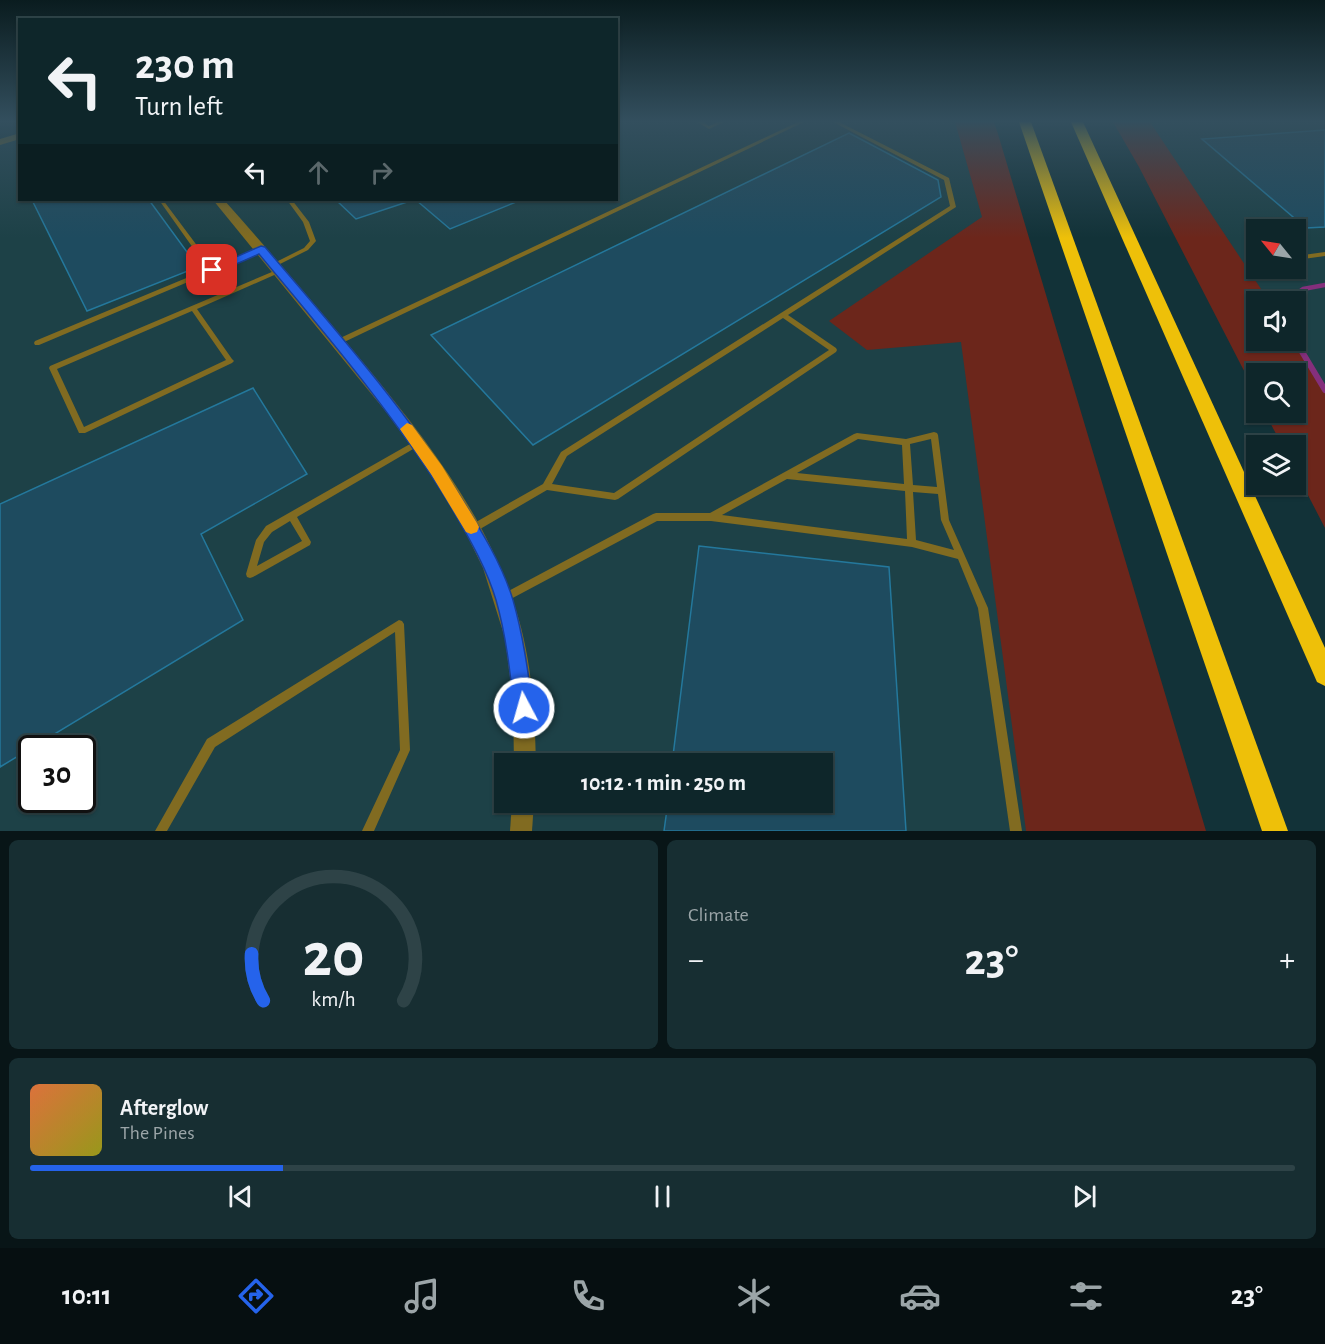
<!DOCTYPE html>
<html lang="en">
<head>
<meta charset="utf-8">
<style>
	:root { --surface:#0e262a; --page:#172e32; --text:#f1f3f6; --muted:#9ba5a8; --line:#2e4347; --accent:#2563eb }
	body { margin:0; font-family:"Alegreya Sans",sans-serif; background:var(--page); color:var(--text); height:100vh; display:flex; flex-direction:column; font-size:22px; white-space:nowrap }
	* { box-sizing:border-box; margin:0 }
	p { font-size:20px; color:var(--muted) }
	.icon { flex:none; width:33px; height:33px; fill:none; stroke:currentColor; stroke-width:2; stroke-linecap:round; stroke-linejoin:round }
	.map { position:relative; height:831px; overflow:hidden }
	.sheet { display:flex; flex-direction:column; gap:9px; padding:9px; background:#081517; flex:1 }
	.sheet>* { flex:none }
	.banner { position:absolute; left:18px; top:18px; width:600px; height:183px; border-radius:0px; box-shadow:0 2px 4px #0004,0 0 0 2px var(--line); background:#0e262a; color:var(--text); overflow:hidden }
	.needle { width:39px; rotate:300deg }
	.tools { position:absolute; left:1246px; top:219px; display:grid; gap:12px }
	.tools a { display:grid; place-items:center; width:60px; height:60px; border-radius:0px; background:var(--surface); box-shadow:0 2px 4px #0004,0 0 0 2px var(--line); font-size:30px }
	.speed { position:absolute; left:18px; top:735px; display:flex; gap:12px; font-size:30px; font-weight:700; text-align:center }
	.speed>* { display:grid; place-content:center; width:78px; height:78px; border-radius:50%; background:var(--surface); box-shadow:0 2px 4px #0004,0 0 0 2px var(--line); line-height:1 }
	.speed .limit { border:3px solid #111; border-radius:9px; background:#fff; color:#111 }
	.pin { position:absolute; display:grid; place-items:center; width:51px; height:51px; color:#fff; margin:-26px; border-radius:12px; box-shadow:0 3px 9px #0006 }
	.me { position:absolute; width:66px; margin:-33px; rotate:354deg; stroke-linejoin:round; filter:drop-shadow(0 0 4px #0008) }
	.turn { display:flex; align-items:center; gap:21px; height:126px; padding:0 18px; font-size:27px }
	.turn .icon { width:78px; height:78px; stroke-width:2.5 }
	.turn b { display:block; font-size:42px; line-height:51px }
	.lanes { display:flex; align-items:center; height:57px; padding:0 18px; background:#0003; justify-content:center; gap:30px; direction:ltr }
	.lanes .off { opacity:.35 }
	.big { font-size:45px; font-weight:700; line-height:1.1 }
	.sheet .card { flex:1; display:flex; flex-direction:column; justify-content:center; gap:9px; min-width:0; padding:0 21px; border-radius:9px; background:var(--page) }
	.sheet .dial { align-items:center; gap:0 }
	.dial svg { height:156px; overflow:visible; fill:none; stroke:var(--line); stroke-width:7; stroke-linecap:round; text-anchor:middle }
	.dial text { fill:var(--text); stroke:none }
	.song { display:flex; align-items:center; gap:18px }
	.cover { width:72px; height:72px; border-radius:9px; background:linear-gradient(135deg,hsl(20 70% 55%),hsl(60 70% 35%)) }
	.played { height:6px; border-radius:3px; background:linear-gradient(90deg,var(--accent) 20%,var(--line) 20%) }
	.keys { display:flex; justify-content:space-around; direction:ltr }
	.heat { display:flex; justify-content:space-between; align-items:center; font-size:33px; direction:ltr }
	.sheet .tiles { flex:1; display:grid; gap:9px; grid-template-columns:1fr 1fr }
	.card:last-child { grid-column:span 2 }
	.trip { position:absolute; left:494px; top:753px; width:339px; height:60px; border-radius:0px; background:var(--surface); box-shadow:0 2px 4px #0004,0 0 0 2px var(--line); font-weight:700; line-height:60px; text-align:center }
	.tabs { display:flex; height:96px; justify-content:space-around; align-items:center; background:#060f11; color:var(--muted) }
	.tabs .icon { width:42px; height:42px }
	.tabs .on { color:var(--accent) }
	.tabs b { font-size:27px; color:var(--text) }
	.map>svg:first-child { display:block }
	.built { fill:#1d4147; fill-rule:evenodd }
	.green { fill:#6c261b }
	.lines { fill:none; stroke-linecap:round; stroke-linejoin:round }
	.stream-far1 { stroke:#842f7c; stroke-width:4.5 }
	.stream { stroke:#842f7c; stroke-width:6 }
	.building { fill:#1e4b5f; stroke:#24789c; stroke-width:1.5 }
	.service { fill:#816b21; fill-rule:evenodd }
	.minor { fill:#816b21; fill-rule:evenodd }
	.tertiary { fill:#816b21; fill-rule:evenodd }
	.motorway { fill:#eec009; fill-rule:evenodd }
	.route { fill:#2563eb; stroke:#184099; stroke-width:1.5 }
	.slow { fill:#f59e0b }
</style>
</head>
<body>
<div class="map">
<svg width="1325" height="831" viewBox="0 0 1325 831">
	<rect width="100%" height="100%" fill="#123238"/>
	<!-- built -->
	<g class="built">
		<path d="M617,122H957L1014,320L1134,831H0V141L19,135L20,200H616ZM32,748H82V800H32ZM504,764H822V802H504Z"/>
		<path d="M1130,122H1325V479L1296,412V374L1267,373ZM1257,230H1296V268H1257ZM1257,302H1296V340H1257Z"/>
	</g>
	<!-- green -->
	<g class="green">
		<path d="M955,122H994L998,134L1206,831H1026L961,342L867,350L829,321L982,217Z"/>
		<path d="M1113,122H1150L1269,301L1257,302V340L1294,341L1325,387V528L1296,472V446L1282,445L1265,413L1296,412V374H1257V396L1139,167Z"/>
	</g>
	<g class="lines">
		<!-- stream-far1 -->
		<path class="stream-far1" d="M1290,298L1303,289L1325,285"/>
		<!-- stream -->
		<g class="stream">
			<path d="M1288,302L1291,297"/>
			<path d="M1295,340L1325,390"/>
		</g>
	</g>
	<!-- building -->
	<g class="building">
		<path d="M1325,130V227L1306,228L1202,139Z"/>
		<path d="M849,133L938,180L941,197L533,445L431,335Z"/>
		<path d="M32,200H149L198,267L87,311Z"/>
		<path d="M336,200H406L407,202L356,219Z"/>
		<path d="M416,200H521L450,229Z"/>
		<path d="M253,388L307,474L201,534L243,620L0,767V504Z"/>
		<path d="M699,546L889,567L906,831H664L668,802H822V764H672Z"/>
	</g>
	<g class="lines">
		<!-- service -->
		<g class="service">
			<path d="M697,122H703L709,126L718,122H724L709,129Z"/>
			<path d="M798,122H804L340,344H338L335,342L336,340Z"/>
			<path d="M833,122H839L949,178L956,207L788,315L836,348L837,350L836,352L618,499L615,500L547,490L475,532L472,533L469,532L468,529L469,526L543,484L561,452L950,206L944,180ZM783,318L829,350L614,493L552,484L567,456Z"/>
			<path d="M159,200H163L213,267L259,248L261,247L264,249L214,271L39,345H35L34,343L35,341L208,269Z"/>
			<path d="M287,200H292L309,222L316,241L308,250L274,267L272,266V264L304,248L310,241L303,222Z"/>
			<path d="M1325,252V256L1296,260V256Z"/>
			<path d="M279,269L282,271L281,272L197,309L232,359L234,361L232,363L85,433H79L49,368L50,366ZM192,311L226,360L84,427L57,369Z"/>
			<path d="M934,432L937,433L938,435L949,520L988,608L1022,831H1010L978,608L958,559L912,547L711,521H657L507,601L504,602L501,601L499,598L501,595L653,514L656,513H710L854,434L857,433L906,439ZM858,439L902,445L904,484L797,473ZM931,439L937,487L913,485L910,444ZM787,479L905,491L907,539L722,515ZM913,492L938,494L941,520L954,550L916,540Z"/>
			<path d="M417,440L420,441L421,443L420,445L297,517L311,542L310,545L253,577L250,578L247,577L246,574L256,540L266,526ZM290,521L302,541L257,566L264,542L272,532Z"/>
			<path d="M399,620L402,621L404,624L410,750L374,831H362L400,750L395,632L215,747L167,831H155L207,739Z"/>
		</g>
		<!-- minor -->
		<g class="minor">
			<path d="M213,200H224C274,256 323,314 371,372C427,441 483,513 512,598C531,651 535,707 536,764H514L513,701L505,638L483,568L458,517L424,464L387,413Z"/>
			<path d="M512,802H534L532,831H510Z"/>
		</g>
		<!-- tertiary -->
		<path class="tertiary" d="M20,133V139L0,145V139Z"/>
		<!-- motorway -->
		<g class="motorway">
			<path d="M1019,122H1031L1288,831H1262Z"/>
			<path d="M1071,122H1083L1325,648V686L1317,682Z"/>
		</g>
	</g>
	<!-- sky -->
	<linearGradient id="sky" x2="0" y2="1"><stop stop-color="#0a1c1f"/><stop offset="0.51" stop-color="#334f5e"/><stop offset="1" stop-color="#334f5e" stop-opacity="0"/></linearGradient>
	<rect width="1325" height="238" fill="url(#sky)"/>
	<!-- route -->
	<path class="route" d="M261,246L265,247C334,328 405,408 461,498C481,530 502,564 513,600C523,635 528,671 533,708L530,714L524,717L517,714L514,708C510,671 506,635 496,600C486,566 467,535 450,505C395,415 326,335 259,254L216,273H208L206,270Z"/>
	<!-- slow -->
	<path class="slow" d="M407,423L412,425L442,466L477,523L479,527L477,532L471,534L466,532L431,474L402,432L400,429Z"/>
</svg>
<div class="tools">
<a><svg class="needle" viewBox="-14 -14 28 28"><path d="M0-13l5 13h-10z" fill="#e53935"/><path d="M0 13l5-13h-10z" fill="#9ba5a8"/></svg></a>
<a><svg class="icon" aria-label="sound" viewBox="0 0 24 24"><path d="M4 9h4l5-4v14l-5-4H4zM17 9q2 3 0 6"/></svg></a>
<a><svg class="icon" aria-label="search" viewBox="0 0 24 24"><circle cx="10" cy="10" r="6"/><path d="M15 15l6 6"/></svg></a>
<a><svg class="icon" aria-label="layers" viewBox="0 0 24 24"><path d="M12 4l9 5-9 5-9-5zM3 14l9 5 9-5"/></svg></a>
</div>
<div class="speed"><div class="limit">30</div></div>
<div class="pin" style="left:212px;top:270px;background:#d93025"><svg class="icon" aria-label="arrive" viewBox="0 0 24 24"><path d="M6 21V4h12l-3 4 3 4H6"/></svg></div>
<svg class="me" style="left:524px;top:708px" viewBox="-20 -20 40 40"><circle r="17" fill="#2563eb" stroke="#fff" stroke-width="3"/><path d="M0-11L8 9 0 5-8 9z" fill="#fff"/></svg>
<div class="trip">10:12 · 1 min · 250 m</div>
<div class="banner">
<div class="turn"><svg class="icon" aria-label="left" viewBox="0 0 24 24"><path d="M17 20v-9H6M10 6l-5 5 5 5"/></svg><div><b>230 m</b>Turn left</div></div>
<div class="lanes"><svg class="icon" aria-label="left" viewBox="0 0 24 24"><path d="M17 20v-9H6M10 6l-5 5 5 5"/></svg><svg class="icon off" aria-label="ahead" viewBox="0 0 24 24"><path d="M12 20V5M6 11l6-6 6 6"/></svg><svg class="icon off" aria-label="right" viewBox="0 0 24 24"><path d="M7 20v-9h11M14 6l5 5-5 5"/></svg></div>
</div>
</div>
<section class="sheet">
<div class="tiles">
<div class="card dial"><svg viewBox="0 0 100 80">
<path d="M14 69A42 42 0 1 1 86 69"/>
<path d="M14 69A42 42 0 0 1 8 45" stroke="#2563eb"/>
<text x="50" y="56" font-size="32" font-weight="700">20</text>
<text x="50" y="72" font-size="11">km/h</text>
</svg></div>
<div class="card"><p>Climate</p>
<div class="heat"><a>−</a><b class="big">23°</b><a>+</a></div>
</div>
<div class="card">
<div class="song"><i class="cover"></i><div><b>Afterglow</b><p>The Pines</p></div></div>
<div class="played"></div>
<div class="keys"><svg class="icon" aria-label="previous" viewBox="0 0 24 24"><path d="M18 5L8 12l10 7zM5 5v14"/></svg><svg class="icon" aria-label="pause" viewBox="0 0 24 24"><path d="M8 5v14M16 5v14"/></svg><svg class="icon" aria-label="next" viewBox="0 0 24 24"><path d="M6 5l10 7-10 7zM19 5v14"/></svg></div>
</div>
</div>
</section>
<nav class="tabs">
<b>10:11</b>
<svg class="icon on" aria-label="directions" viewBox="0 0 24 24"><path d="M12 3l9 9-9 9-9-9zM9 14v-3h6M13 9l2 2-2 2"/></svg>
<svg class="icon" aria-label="music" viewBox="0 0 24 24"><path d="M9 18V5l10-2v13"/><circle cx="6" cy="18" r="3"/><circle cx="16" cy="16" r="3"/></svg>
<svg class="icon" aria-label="phone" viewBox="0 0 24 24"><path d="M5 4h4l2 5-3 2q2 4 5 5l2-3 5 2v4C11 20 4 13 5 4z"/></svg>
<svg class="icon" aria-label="climate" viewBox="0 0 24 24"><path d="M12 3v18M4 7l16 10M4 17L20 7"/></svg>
<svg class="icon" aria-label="car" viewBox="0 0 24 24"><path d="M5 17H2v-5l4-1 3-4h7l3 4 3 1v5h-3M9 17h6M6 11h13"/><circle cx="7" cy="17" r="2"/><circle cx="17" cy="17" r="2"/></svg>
<svg class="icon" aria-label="filters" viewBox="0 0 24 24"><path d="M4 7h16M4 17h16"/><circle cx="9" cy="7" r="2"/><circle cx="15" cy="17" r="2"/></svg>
<b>23°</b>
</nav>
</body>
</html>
